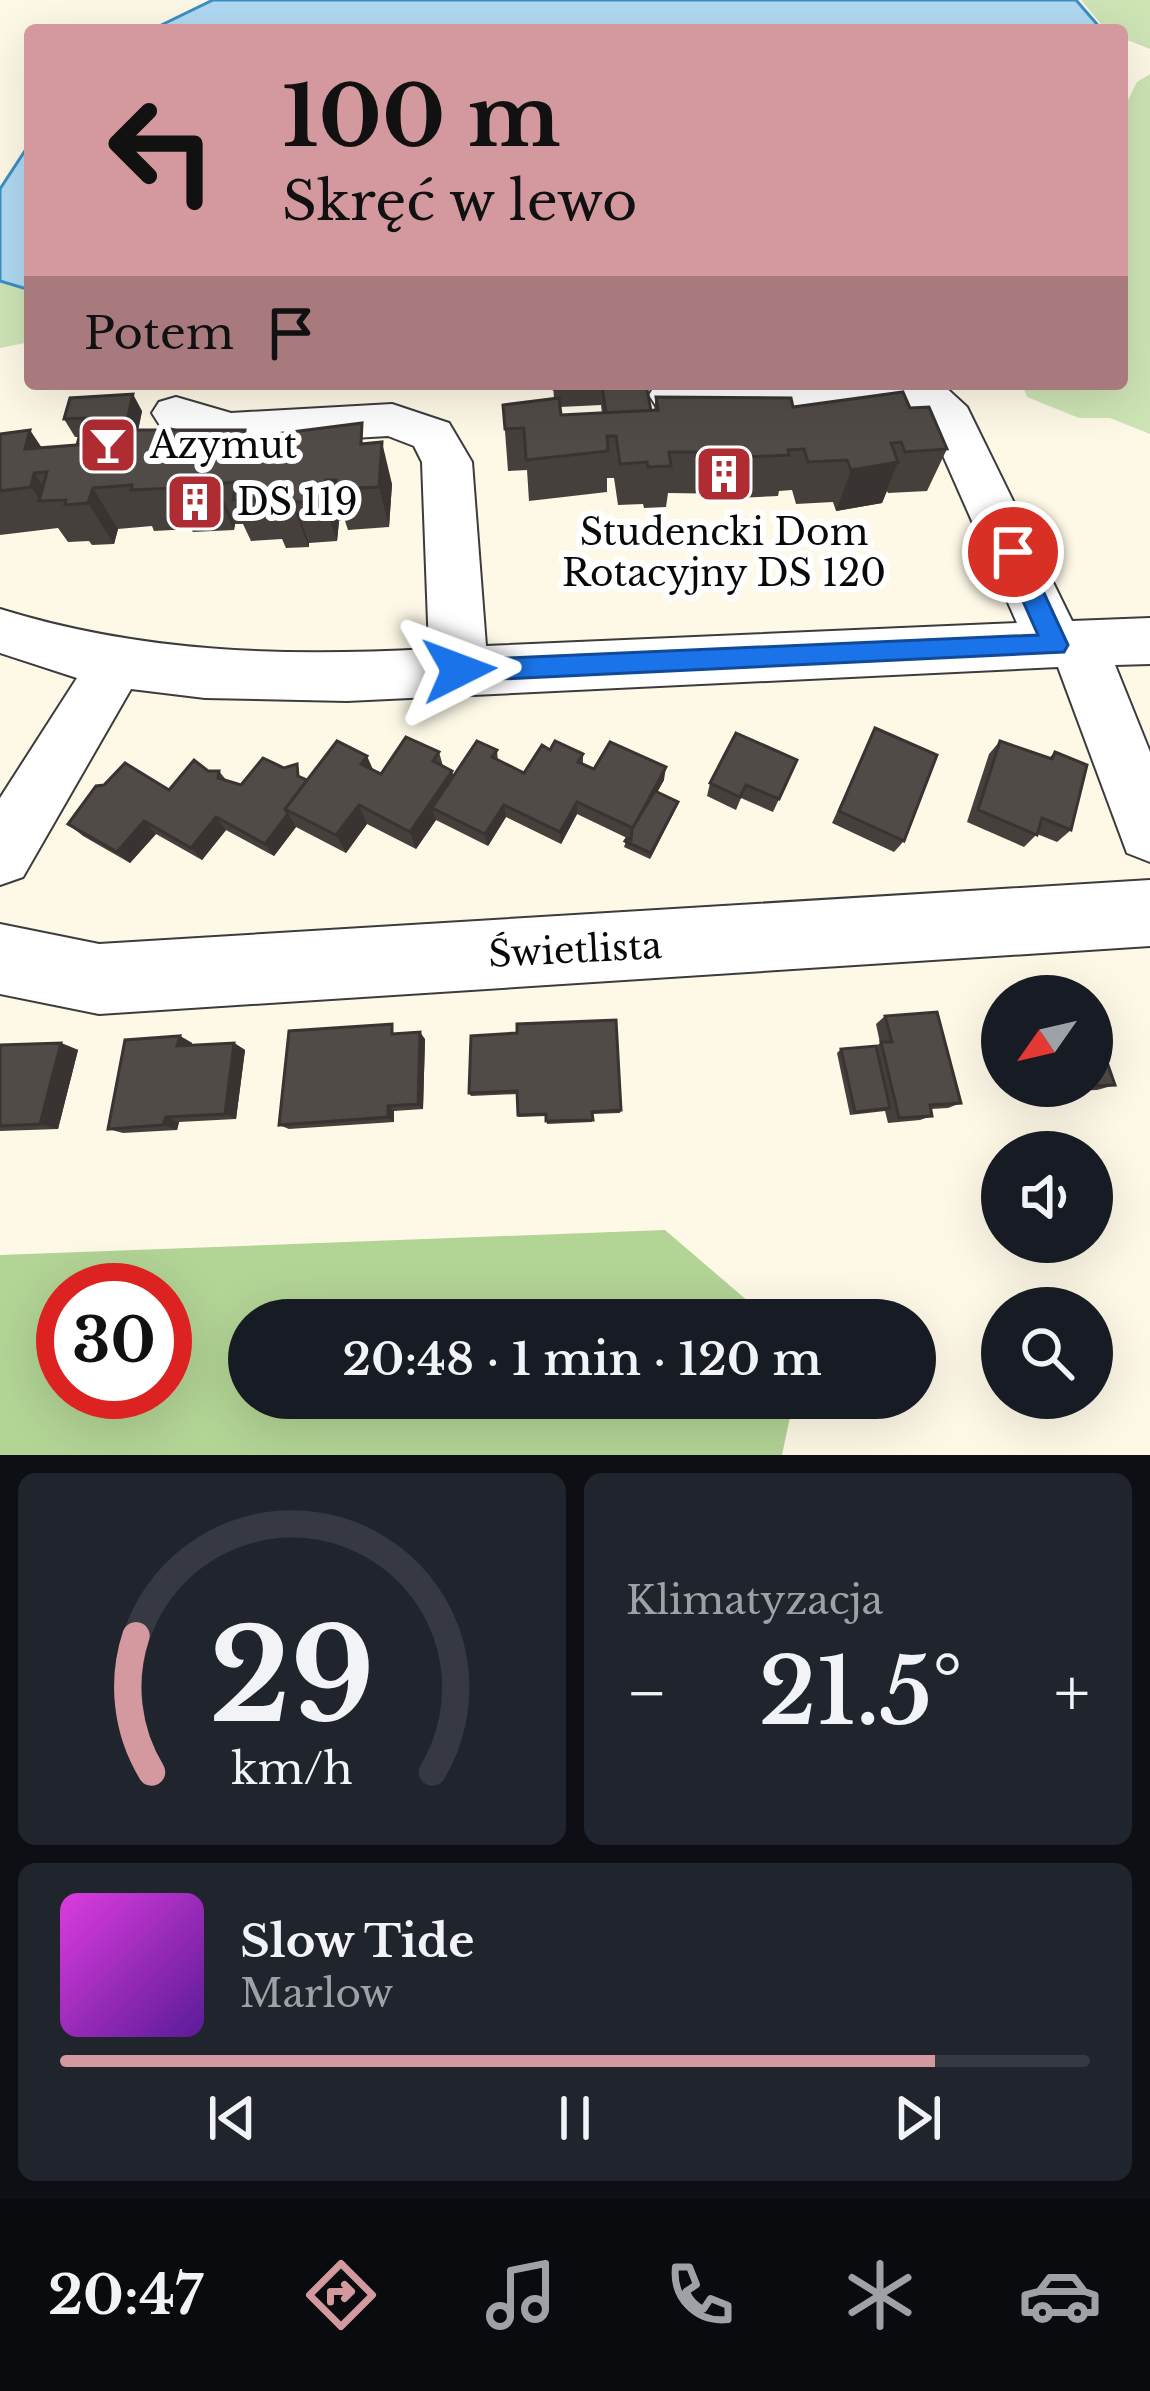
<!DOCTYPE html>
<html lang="pl">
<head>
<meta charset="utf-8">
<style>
	:root { --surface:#171b24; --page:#20242c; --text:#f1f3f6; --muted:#9ea1a6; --line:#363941; --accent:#d3999e }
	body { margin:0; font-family:"Libre Baskerville",serif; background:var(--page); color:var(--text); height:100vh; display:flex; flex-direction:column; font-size:45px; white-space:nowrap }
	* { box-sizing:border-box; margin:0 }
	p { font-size:39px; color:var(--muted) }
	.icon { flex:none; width:66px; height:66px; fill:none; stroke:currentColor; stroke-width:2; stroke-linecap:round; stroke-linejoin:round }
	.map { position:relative; height:1455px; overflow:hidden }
	.sheet { display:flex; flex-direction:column; gap:18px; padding:18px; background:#0d0f14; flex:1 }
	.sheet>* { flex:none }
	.guide { position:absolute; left:24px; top:24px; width:1104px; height:366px; border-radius:12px; box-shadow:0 12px 48px #0002; background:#d3999e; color:#111; overflow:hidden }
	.needle { width:78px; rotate:236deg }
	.controls { position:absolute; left:981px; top:975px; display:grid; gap:24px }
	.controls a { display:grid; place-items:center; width:132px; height:132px; border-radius:50%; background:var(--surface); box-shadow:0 12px 48px #0002; font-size:60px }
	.speed { position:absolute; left:36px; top:1263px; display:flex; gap:24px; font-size:60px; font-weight:700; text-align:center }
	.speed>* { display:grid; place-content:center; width:156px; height:156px; border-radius:50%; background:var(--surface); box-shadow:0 12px 48px #0002; line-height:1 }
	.speed .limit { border:18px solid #d22; background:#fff; color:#111 }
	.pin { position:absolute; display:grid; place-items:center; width:102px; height:102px; color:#fff; margin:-51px; border:6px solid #fff; border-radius:50%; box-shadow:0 3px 12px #0007 }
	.me { position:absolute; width:132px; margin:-66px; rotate:87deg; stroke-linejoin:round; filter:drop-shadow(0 0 9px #0008) }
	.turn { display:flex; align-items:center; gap:42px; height:252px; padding:0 60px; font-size:54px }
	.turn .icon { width:156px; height:156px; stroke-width:2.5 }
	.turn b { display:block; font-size:84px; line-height:102px }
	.then { display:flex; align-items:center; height:114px; padding:0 60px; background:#0003; gap:24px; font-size:45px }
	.big { font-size:90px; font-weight:600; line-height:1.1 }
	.sheet .tile { flex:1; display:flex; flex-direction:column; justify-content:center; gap:18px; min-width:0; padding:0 42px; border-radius:18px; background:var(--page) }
	.sheet .dial { align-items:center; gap:0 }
	.dial svg { height:312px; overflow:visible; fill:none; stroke:var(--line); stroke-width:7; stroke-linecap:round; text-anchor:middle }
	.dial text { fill:var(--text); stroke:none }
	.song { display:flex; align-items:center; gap:36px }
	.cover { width:144px; height:144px; border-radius:18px; background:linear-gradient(135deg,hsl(300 70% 55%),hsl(270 70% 35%)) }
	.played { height:12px; border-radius:6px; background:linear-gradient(90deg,var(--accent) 85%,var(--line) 85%) }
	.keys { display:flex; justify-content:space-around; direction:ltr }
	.heat { display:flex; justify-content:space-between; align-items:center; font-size:66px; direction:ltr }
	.sheet .tiles { flex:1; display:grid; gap:18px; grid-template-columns:1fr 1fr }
	.tile:last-child { grid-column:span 2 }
	.trip { position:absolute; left:228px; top:1299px; width:708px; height:120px; border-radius:60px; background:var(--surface); box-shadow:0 12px 48px #0002; font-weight:600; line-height:120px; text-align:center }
	.tabs { display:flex; height:192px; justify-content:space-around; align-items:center; background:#090b0e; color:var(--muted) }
	.tabs .icon { width:84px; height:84px }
	.tabs .active { color:var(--accent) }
	.tabs b { font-size:54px; color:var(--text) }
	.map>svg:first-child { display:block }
	.green { fill:#cee4b5 }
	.forest { fill:#b2d495; fill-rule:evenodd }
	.water { fill:#b0d9f1; stroke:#3c8ec3; stroke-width:3 }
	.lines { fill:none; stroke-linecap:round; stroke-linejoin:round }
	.minor-casing { stroke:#3c3c3c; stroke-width:4 }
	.minor { fill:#fff; fill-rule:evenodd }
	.wall { fill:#46403d; fill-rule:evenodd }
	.shaded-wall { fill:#393432 }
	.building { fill:#514b47; stroke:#393432; stroke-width:3 }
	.route { fill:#1a73e8; stroke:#114b97; stroke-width:3 }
	.labels { text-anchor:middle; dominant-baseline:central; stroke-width:12; stroke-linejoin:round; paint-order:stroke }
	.poi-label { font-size:36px; fill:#090909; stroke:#fff; text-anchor:start }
	.street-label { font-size:36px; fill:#090909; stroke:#fff }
</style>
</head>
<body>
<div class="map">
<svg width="1150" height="1455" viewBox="0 0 1150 1455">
	<rect width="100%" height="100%" fill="#fef9e7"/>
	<!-- green -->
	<g class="green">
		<path d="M1081,0H1150V49L1122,38V30H1106Z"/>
		<path d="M1150,74V434L1110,418H1079L1027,397L1022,384H1122V112L1137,82Z"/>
		<path d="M0,281L30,290V342L0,348Z"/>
	</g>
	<!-- forest -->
	<path class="forest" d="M665,1230L770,1320H249V1398H794L782,1455H0V1255ZM63,1290H165V1392H63Z"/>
	<!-- water -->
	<g class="water">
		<path d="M213,0H1076L1102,30H151Z"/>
		<path d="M30,143V290L0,281V189Z"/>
	</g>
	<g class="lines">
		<!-- minor casing -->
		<g class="minor-casing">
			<g id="minor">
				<path d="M656,384H942L967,407L1072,621L1150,618V664L1115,665L1150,752V862L1127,853L1058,667L347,701L205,698L131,689L23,877L0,885V798L77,678L0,653V609C142,653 282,657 429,649L422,462L414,446L388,436L231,445L159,424L152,413L159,402L176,397L231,413L392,404L449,423L472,462L486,646L1017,623L930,426L909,405L672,410L656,406L649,395Z"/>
				<path d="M1150,880V946L99,1014L0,994V924L99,944Z"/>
			</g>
		</g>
		<!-- minor -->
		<use href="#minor" class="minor"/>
	</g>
	<!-- wall -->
	<g class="wall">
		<path d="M553,384H646L651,411H654L656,397L793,407L910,408L947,449L927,491L888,493L887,491L882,503L836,511L833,502L796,504L792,490L779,491L778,496L737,498L736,494L668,493L666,507L644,508L643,504L618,505L614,478H607V492L529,501L527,470L508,471L503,405L554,399ZM601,405L602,413L561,415L560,407Z"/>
		<path d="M142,411L138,430H245L248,438L367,443L392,484L389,527L348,530L345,521H339L337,541L309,543V547L286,548L282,539L251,541L243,524H235L234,530L193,532L191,529L154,531L152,526L118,529L114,544L92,545L89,541L68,542L58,528L0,535V434L42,448L77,445L79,437H75L64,419Z"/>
		<path d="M875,728L904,841L894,852L832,823Z"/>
		<path d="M1000,741L1049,758L1055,752L1071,830L1057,842L1037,834L1024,847L967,822L989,754Z"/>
		<path d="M497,750L498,761L524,773L550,750L583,754V764L594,769L664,780L657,792L678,802L676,808L650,859L624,847L627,838L577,814L561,844L506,817L488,846L436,820L416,849L367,824L346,853L296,827L274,856L226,830L202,860L156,834L130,863L83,836L68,824L169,790L208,771H219L227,781L241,785L307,780L373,770L381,774L439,752L443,766L452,771L453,777Z"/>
		<path d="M797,760L773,812L741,798L736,810L707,796L710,783Z"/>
		<path d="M885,1016L961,1103L948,1108L931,1109L932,1116L920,1120L888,1123L885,1111L850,1115L837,1053L841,1049L876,1046L880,1043L876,1024Z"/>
		<path d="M398,1032V1034L425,1039L423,1109L394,1111V1122L289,1129L279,1125Z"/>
		<path d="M517,1033L621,1110L620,1113L592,1114V1122L547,1124L546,1116L518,1117L517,1094L471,1096L469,1093Z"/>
		<path d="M180,1036L192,1043V1045L234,1043L245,1050L236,1119L179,1122L177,1130L123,1133L108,1129Z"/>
		<path d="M61,1043L78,1050L58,1129L0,1131V1045Z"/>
		<path d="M1115,1085L1097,1090L1023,1093L1021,1086Z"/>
	</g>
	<!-- shaded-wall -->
	<g class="shaded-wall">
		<path d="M133,394L142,411L127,485L116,468Z"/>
		<path d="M30,430L58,472L25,449Z"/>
		<path d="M382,442L392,484L389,527L379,487Z"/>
		<path d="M898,462L882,503L836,511L851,470Z"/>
		<path d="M34,473L53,501H41L31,487Z"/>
		<path d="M326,480L339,521L337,541L323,501Z"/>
		<path d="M216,484L235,524L234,530L215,489Z"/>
		<path d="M93,488L118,529L114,544L88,503Z"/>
		<path d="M294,502L309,543V547L293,507Z"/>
		<path d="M367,756L376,776L361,764Z"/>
		<path d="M666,767L664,780L631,840L633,828Z"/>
		<path d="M452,771L457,790L432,808L436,820L416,849L410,832Z"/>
		<path d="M577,802V814L561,844L560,832Z"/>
		<path d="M678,802L676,808L650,859L651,853Z"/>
		<path d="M359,805L367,824L346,853L336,835Z"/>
		<path d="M504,805L506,817L488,846L485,834Z"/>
		<path d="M288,814L296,827L274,856L265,844Z"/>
		<path d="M216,817L226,830L202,860L191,848Z"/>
		<path d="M144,821L156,834L130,863L117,852Z"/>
		<path d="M420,1032L425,1039L423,1109L418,1104Z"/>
		<path d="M180,1036L192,1043L190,1053L177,1046Z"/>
		<path d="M61,1043L78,1050L58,1129L40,1124Z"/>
		<path d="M234,1043L245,1050L236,1119L225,1114Z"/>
		<path d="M388,1106L394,1111V1122L388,1117Z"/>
		<path d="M166,1117L179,1122L177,1130L163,1125Z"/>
	</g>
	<!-- building -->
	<g class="building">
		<path d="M554,384H646L651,411L606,413L602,387L554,389Z"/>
		<path d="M903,392L910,408L929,407L947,449L905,452L901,442L891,443L898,462L851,470L847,460L808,462L804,449L788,450L789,455L746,457L745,452H669L671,466L648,467L647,462L620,464L616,436H607L608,451L526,460L524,428L505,429L503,405L559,398L561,415L658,410L656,397L791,398L793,407Z"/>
		<path d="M133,394L125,430H106L102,443L77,445L84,418L64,419L70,398Z"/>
		<path d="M362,423L361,444L382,442L379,487L335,489L336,480H326L323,501L294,502L293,507L270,508L271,498L233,500L236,482L216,484L215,489L171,492L172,488L131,490L132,485L93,488L88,503L65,505L66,500L39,501L47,472L34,473L31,487L0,491V434L30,430L25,449L102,443L106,430H245L244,438Z"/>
		<path d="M875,728L937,755L904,841L839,811Z"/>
		<path d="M736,733L797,760L779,799L746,785L740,797L710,783Z"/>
		<path d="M406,737L439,752L433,761L452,771L410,832L359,805L336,835L285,809L337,741L367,756L361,764L381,774Z"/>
		<path d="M477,741L497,750L492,757L524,773L542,745L550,750L555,741L583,754L578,762L594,769L610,742L666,767L633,828L577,802L560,832L504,805L485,834L432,808Z"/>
		<path d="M1000,741L1052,759L1055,752L1087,765L1071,830L1042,818L1037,835L978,810Z"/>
		<path d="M263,758L284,768L297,764L298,776L307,780L285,809L288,814L265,844L216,817L191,848L144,821L117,852L68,824L96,786L104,785L125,763L169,790L194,760L208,771H219L218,778L241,785Z"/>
		<path d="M655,791L678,802L651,853L625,841L627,838L631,840L632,829Z"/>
		<path d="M937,1012L961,1103L930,1105L932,1116L899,1118L881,1042H892L885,1016Z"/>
		<path d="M1092,1019L1115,1085L1092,1086Z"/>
		<path d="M616,1020L621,1110L592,1112L593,1120L546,1121V1114L518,1115L517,1091L469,1093L471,1036L517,1033V1024Z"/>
		<path d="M392,1024V1034L420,1032L418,1104L388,1106V1117L279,1125L289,1031Z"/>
		<path d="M180,1036L177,1046L234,1043L225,1114L166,1117L163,1125L108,1129L125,1040Z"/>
		<path d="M61,1043L40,1124L0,1126V1045Z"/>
		<path d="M876,1046L890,1108L855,1112L841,1049Z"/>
		<path d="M1037,1086H1083L1038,1088Z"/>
	</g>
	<!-- route -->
	<path class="route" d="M1013,543L1025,552L1068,645L1064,652L459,681L446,670L459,660L1038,635L1001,552Z"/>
	<!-- icons -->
	<defs>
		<g id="bar-square" transform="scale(3)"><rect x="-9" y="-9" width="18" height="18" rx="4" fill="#af2c33" stroke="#fff"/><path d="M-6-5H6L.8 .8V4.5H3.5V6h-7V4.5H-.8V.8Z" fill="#fff"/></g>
		<g id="building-square" transform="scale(3)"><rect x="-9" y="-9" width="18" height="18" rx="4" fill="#af2c33" stroke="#fff"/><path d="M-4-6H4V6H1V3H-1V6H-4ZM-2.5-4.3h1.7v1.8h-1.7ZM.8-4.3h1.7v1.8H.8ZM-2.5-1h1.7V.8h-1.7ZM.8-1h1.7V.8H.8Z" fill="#fff"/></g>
	</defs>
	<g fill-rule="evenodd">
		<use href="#bar-square" x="108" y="445"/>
		<use href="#building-square" x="724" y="474"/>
		<use href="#building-square" x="195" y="502"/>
	</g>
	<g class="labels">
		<!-- poi labels -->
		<g class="poi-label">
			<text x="150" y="445">Azymut</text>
			<text x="237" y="502">DS 119</text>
			<text x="724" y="532" text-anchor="middle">Studencki Dom<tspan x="724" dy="41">Rotacyjny DS 120</tspan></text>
		</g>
		<!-- street labels -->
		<g class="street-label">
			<text transform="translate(575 950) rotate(-3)">Świetlista</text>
		</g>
	</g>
</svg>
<div class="controls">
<a><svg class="needle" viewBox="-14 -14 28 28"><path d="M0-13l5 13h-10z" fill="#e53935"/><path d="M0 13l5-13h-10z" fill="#9ea1a6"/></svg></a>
<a><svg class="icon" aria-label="sound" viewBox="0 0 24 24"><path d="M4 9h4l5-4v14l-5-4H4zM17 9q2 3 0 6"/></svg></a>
<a><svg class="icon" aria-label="search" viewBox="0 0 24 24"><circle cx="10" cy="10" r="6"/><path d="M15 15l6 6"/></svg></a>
</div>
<div class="speed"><div class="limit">30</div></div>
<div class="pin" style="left:1013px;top:552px;background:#d93025"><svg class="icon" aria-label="arrive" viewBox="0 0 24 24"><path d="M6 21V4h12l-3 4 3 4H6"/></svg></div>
<svg class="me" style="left:459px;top:670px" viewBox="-20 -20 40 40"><path d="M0-17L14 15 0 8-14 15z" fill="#1a73e8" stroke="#fff" stroke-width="4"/></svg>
<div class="trip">20:48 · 1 min · 120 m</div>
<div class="guide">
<div class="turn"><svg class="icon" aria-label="left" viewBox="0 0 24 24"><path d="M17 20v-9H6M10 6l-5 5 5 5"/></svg><div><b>100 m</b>Skręć w lewo</div></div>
<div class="then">Potem<svg class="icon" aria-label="arrive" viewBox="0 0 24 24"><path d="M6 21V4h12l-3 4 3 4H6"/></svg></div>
</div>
</div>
<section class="sheet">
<div class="tiles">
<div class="tile dial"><svg viewBox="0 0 100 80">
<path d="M14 69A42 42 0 1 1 86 69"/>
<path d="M14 69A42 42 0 0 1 10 34" stroke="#d3999e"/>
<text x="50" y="56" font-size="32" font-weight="700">29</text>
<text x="50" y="72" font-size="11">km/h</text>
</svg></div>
<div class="tile"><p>Klimatyzacja</p>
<div class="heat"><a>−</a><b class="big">21.5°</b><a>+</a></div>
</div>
<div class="tile">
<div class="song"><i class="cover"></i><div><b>Slow Tide</b><p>Marlow</p></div></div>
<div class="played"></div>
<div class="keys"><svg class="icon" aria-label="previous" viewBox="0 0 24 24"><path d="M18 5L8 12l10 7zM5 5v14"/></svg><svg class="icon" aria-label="pause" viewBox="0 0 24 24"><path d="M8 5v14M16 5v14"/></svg><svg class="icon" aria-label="next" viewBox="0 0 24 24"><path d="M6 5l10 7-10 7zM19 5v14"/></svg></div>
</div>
</div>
</section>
<nav class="tabs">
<b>20:47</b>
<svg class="icon active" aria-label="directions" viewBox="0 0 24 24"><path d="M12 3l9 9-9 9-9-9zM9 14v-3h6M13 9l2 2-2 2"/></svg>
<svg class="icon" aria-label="music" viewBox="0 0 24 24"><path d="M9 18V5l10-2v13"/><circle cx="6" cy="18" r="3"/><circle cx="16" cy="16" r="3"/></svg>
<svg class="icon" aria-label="phone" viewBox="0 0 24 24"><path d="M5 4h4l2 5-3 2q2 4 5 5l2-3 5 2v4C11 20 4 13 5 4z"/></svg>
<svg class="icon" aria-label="climate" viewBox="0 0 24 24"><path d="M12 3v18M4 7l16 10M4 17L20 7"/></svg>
<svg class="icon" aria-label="car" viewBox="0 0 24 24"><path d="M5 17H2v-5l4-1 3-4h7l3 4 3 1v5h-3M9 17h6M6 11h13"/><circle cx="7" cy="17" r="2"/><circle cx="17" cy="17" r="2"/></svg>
</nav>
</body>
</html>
